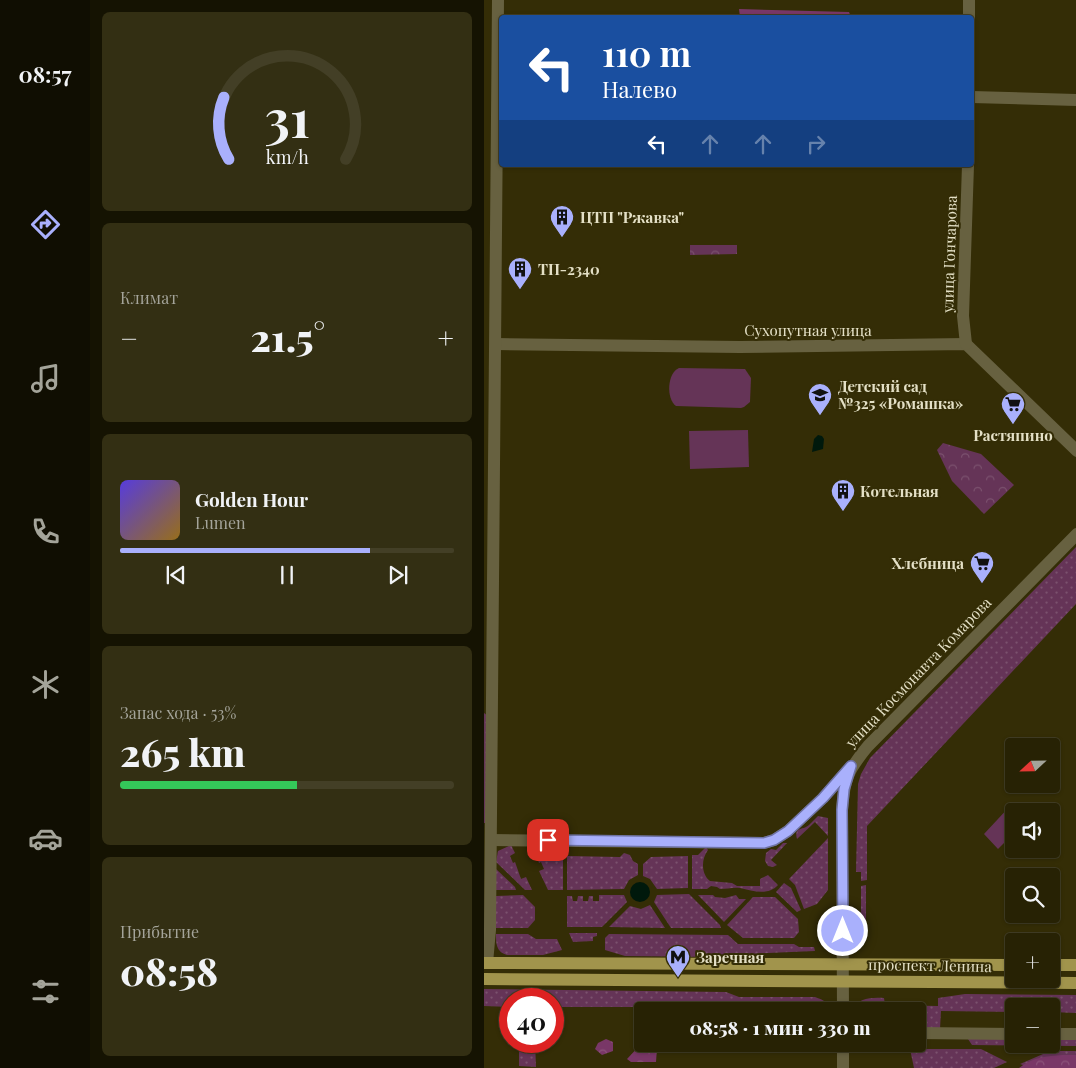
<!DOCTYPE html>
<html lang="ru">
<head>
<meta charset="utf-8">
<style>
	:root { --surface:#272204; --page:#332f13; --text:#f1f3f6; --muted:#a4a49a; --line:#433f26; --accent:#a9b0fc }
	body { margin:0; font-family:"Playfair Display",serif; background:var(--page); color:var(--text); height:100vh; display:flex; flex-direction:column; font-size:19px; white-space:nowrap }
	* { box-sizing:border-box; margin:0 }
	p { font-size:16px; color:var(--muted) }
	.icon { flex:none; width:28px; height:28px; fill:none; stroke:currentColor; stroke-width:2; stroke-linecap:round; stroke-linejoin:round }
	.map { position:relative; flex:1; overflow:hidden }
	.panel { display:flex; flex-direction:column; gap:12px; padding:12px; background:#151302; width:394px }
	.panel>* { flex:none }
	.banner { position:absolute; left:15px; top:15px; width:475px; height:152px; border-radius:5px; box-shadow:0 1px 4px #0004,0 0 0 1px var(--line); background:#1a4fa0; color:#fff; overflow:hidden }
	.needle { width:32px; rotate:248deg }
	.controls { position:absolute; left:521px; top:738px; display:grid; gap:10px }
	.controls a { display:grid; place-items:center; width:55px; height:55px; border-radius:5px; background:var(--surface); box-shadow:0 1px 4px #0004,0 0 0 1px var(--line); font-size:25px }
	.speed { position:absolute; left:15px; top:988px; display:flex; gap:10px; font-size:25px; font-weight:700; text-align:center }
	.speed>* { display:grid; place-content:center; width:65px; height:65px; border-radius:50%; background:var(--surface); box-shadow:0 1px 4px #0004,0 0 0 1px var(--line); line-height:1 }
	.speed .limit { border:8px solid #d22; background:#fff; color:#111 }
	.pin { position:absolute; display:grid; place-items:center; width:42px; height:42px; color:#fff; margin:-21px; border-radius:10px; box-shadow:0 2px 8px #0006 }
	.me { position:absolute; width:55px; margin:-28px; rotate:0deg; stroke-linejoin:round; filter:drop-shadow(0 0 4px #0008) }
	.turn { display:flex; align-items:center; gap:18px; height:105px; padding:0 20px; font-size:22px }
	.turn .icon { width:65px; height:65px; stroke-width:2.5 }
	.turn b { display:block; font-size:35px; line-height:42px }
	.lanes { display:flex; align-items:center; height:48px; padding:0 20px; background:#0003; justify-content:center; gap:25px; direction:ltr }
	.lanes .off { opacity:.35 }
	.big { font-size:38px; font-weight:800; line-height:1.1 }
	.panel .tile { flex:1; display:flex; flex-direction:column; justify-content:center; gap:8px; min-width:0; padding:0 18px; border-radius:8px; background:var(--page) }
	.panel .dial { align-items:center; gap:0 }
	.dial svg { height:130px; overflow:visible; fill:none; stroke:var(--line); stroke-width:7; stroke-linecap:round; text-anchor:middle }
	.dial text { fill:var(--text); stroke:none }
	.song { display:flex; align-items:center; gap:15px }
	.cover { width:60px; height:60px; border-radius:8px; background:linear-gradient(135deg,hsl(250 70% 55%),hsl(40 70% 35%)) }
	.played { height:5px; border-radius:2px; background:linear-gradient(90deg,var(--accent) 75%,var(--line) 75%) }
	.keys { display:flex; justify-content:space-around; direction:ltr }
	.heat { display:flex; justify-content:space-between; align-items:center; font-size:28px; direction:ltr }
	.charge { height:8px; border-radius:4px; background:linear-gradient(90deg,#34c759 53%,var(--line) 0) }
	.trip { position:absolute; left:150px; top:1002px; width:292px; height:50px; border-radius:5px; background:var(--surface); box-shadow:0 1px 4px #0004,0 0 0 1px var(--line); font-weight:800; line-height:50px; text-align:center }
	main { display:flex; flex:1; min-height:0 }
	.menu { display:flex; flex-direction:column; width:90px; justify-content:space-around; align-items:center; background:#100e02; color:var(--muted) }
	.menu .icon { width:35px; height:35px }
	.menu .active { color:var(--accent) }
	.menu b { font-size:22px; color:var(--text) }
	.map>svg:first-child { display:block }
	.grass { fill:url(#grass-dots) }
	.forest { fill:url(#forest-crowns) }
	.park { fill:url(#park-crowns) }
	.garden { fill:#653457 }
	.water { fill:#00190c }
	.lines { fill:none; stroke-linecap:round; stroke-linejoin:round }
	.minor { stroke:#676140; stroke-width:12 }
	.major { stroke:#a1944c; stroke-width:12 }
	.route-casing { stroke:#6e72a4; stroke-width:12 }
	.route { stroke:#a9b0fc; stroke-width:9 }
	.labels { text-anchor:middle; dominant-baseline:central; stroke-width:4; stroke-linejoin:round; paint-order:stroke }
	.poi-label { font-size:15px; font-weight:bold; fill:#e4e0c6; stroke:#342d06; text-anchor:start }
	.street-label { font-size:15px; fill:#e4e0c6; stroke:#342d06 }
</style>
</head>
<body>
<main>
<nav class="menu">
<b>08:57</b>
<svg class="icon active" aria-label="directions" viewBox="0 0 24 24"><path d="M12 3l9 9-9 9-9-9zM9 14v-3h6M13 9l2 2-2 2"/></svg>
<svg class="icon" aria-label="music" viewBox="0 0 24 24"><path d="M9 18V5l10-2v13"/><circle cx="6" cy="18" r="3"/><circle cx="16" cy="16" r="3"/></svg>
<svg class="icon" aria-label="phone" viewBox="0 0 24 24"><path d="M5 4h4l2 5-3 2q2 4 5 5l2-3 5 2v4C11 20 4 13 5 4z"/></svg>
<svg class="icon" aria-label="climate" viewBox="0 0 24 24"><path d="M12 3v18M4 7l16 10M4 17L20 7"/></svg>
<svg class="icon" aria-label="car" viewBox="0 0 24 24"><path d="M5 17H2v-5l4-1 3-4h7l3 4 3 1v5h-3M9 17h6M6 11h13"/><circle cx="7" cy="17" r="2"/><circle cx="17" cy="17" r="2"/></svg>
<svg class="icon" aria-label="filters" viewBox="0 0 24 24"><path d="M4 7h16M4 17h16"/><circle cx="9" cy="7" r="2"/><circle cx="15" cy="17" r="2"/></svg>
</nav>
<section class="panel">
<div class="tile dial"><svg viewBox="0 0 100 80">
<path d="M14 69A42 42 0 1 1 86 69"/>
<path d="M14 69A42 42 0 0 1 11 31" stroke="#a9b0fc"/>
<text x="50" y="56" font-size="32" font-weight="700">31</text>
<text x="50" y="72" font-size="11">km/h</text>
</svg></div>
<div class="tile"><p>Климат</p>
<div class="heat"><a>−</a><b class="big">21.5°</b><a>+</a></div>
</div>
<div class="tile">
<div class="song"><i class="cover"></i><div><b>Golden Hour</b><p>Lumen</p></div></div>
<div class="played"></div>
<div class="keys"><svg class="icon" aria-label="previous" viewBox="0 0 24 24"><path d="M18 5L8 12l10 7zM5 5v14"/></svg><svg class="icon" aria-label="pause" viewBox="0 0 24 24"><path d="M8 5v14M16 5v14"/></svg><svg class="icon" aria-label="next" viewBox="0 0 24 24"><path d="M6 5l10 7-10 7zM19 5v14"/></svg></div>
</div>
<div class="tile"><p>Запас хода · 53%</p><b class="big">265 km</b><div class="charge"></div></div>
<div class="tile"><p>Прибытие</p><b class="big">08:58</b></div>
</section>
<div class="map">
<svg width="593" height="1068" viewBox="0 0 593 1068">
	<defs>
		<pattern id="grass-dots" width="8" height="8" patternUnits="userSpaceOnUse" patternTransform="scale(1.25)"><rect width="8" height="8" fill="#653457"/><path d="M2 2h.1M6 6h.1" fill="none" stroke="#7b516e" stroke-width="1.8" stroke-linecap="round"/></pattern>
		<pattern id="forest-crowns" width="20" height="18" patternUnits="userSpaceOnUse" patternTransform="scale(1.25)"><rect width="20" height="18" fill="#793767"/><path d="M2 6a3 3 0 1 1 6 0M12 15a3 3 0 1 1 6 0" fill="none" stroke="#8c547b"/></pattern>
		<pattern id="park-crowns" width="20" height="18" patternUnits="userSpaceOnUse" patternTransform="scale(1.25)"><rect width="20" height="18" fill="#653457"/><path d="M2 6a3 3 0 1 1 6 0M12 15a3 3 0 1 1 6 0" fill="none" stroke="#7b516e"/></pattern>
	</defs>
	<rect width="100%" height="100%" fill="#342d06"/>
	<!-- grass -->
	<g class="grass">
		<path d="M592,547V604L383,826V880L377,881V872H372L374,784L377,774L386,758Z"/>
		<path d="M0,713L4,716L2,823H0Z"/>
		<path d="M334,816L344,818V836L331,822L313,839C310,826 318,831 325,825C328,822 331,819 334,816Z"/>
		<path d="M344,838V890L333,904L320,909L311,885L305,879Z"/>
		<path d="M299,843H303L287,860L293,865L289,867L284,866L281,861L282,853L287,849L292,850Z"/>
		<path d="M27,845L31,853L26,856L29,863L31,862L37,879L42,877L48,890H41L12,862L14,851Z"/>
		<path d="M49,845H79V890H64L55,871L60,869L57,862L55,863Z"/>
		<path d="M222,847L224,850C217,859 217,874 226,881L248,883L253,886H276V879L284,875L294,885C284,896 269,891 256,888C249,887 243,889 236,889L233,887L227,886L223,889H208V855H214Z"/>
		<path d="M140,853L146,855L149,861L154,864V875L145,880L140,889L83,890V856L136,857Z"/>
		<path d="M204,856V888L173,889L166,879L159,876V864L167,857Z"/>
		<path d="M12,869L31,887L32,890H12Z"/>
		<path d="M300,883L307,888L317,910L313,912L292,892Z"/>
		<path d="M382,885V937H377V886Z"/>
		<path d="M205,894L236,925L237,928H187L170,902L173,895Z"/>
		<path d="M39,895L51,907V920L44,928H12V896Z"/>
		<path d="M115,895H140L143,902L118,927H83V896H88L89,901H93L94,896H99V901H104L105,896H109V901H115Z"/>
		<path d="M214,895H229L231,897L241,898L252,895L255,899H262L240,922Z"/>
		<path d="M269,897H291L314,919L315,932L310,938H259L243,925Z"/>
		<path d="M166,905L181,928L125,927L146,906L157,909Z"/>
		<path d="M85,933H113V936L109,937V941L89,942Z"/>
		<path d="M12,934H44L52,939H73L78,950L59,955H23C12,952 12,943 12,934Z"/>
		<path d="M125,934L244,935L254,944H310L315,947H330L331,951L260,954L236,957L141,956L121,950V938Z"/>
		<path d="M0,989L242,992L255,997H331C340,1000 345,1003 350,1011H159V1028H157V1007H69V999H26V1007L0,1006Z"/>
		<path d="M481,994L592,995V1013L568,1012V1006H530V1012L457,1011L456,1029H434V1011H367C373,998 388,997 400,998L401,1005L454,1006V998Z"/>
		<path d="M484,1039H530V1044H568V1040H592V1046L488,1045Z"/>
		<path d="M35,1041H51L52,1067L35,1066Z"/>
		<path d="M198,1044H223C214,1050 209,1053 198,1053Z"/>
		<path d="M426,1049H497L523,1062L510,1068H430Z"/>
		<path d="M566,1051H592V1068H547L536,1064Z"/>
	</g>
	<!-- forest -->
	<g class="forest">
		<path d="M255,9L365,12L367,17H256Z"/>
		<path d="M122,1039L129,1042V1051L118,1055L111,1049L114,1043Z"/>
		<path d="M159,1042V1044H180L173,1048L172,1062H147L143,1059Z"/>
		<path d="M579,1055H592V1068H535C549,1057 563,1056 579,1055Z"/>
	</g>
	<!-- park -->
	<g class="park">
		<path d="M206,245H253V254L206,255Z"/>
		<path d="M459,443L497,454L530,485L500,514L468,481L453,450Z"/>
	</g>
	<!-- garden -->
	<g class="garden">
		<path d="M195,368L261,369L267,378L266,402L260,407L257,408L192,406C182,399 183,373 195,368Z"/>
		<path d="M264,430L265,467L206,469L205,431Z"/>
		<path d="M527,805L533,811H530V833L514,849L500,834Z"/>
	</g>
	<!-- water -->
	<g class="water">
		<path d="M334,435L338,436L340,439L339,449L328,452L330,439Z"/>
		<circle cx="156" cy="892" r="10"/>
	</g>
	<g class="lines">
		<!-- minor -->
		<g class="minor">
			<path d="M485,18V0"/>
			<path d="M488,97L593,100"/>
			<path d="M13,344L256,347L482,344L593,451"/>
			<path d="M482,344L479,316L484,165"/>
			<path d="M7,840L280,843L290,840L304,831L339,798L364,770"/>
			<path d="M3,963L6,930C10,620 14,310 14,0"/>
			<path d="M359,1011L358,810C360,779 364,770 384,746L593,534"/>
			<path d="M434,1033L530,1034"/>
			<path d="M568,1034H593"/>
			<path d="M359,1068V1044"/>
		</g>
		<!-- major -->
		<g class="major">
			<path d="M0,963L530,965"/>
			<path d="M568,965H593"/>
			<path d="M0,979L593,983"/>
		</g>
	</g>
	<g class="lines">
		<!-- route casing -->
		<g class="route-casing">
			<path id="route" d="M64,840L280,843L290,840L304,831L339,798L367,766L360,789L358,810L359,931"/>
		</g>
		<!-- route -->
		<use href="#route" class="route"/>
	</g>
	<!-- icons -->
	<defs>
		<g id="building-pin" transform="scale(1.25)"><path d="M0 17L-7.5 6A9.5 9.5 0 1 1 7.5 6Z" fill="#a9b0fc" stroke="#342d06"/><path d="M-4-6H4V6H1V3H-1V6H-4ZM-2.5-4.3h1.7v1.8h-1.7ZM.8-4.3h1.7v1.8H.8ZM-2.5-1h1.7V.8h-1.7ZM.8-1h1.7V.8H.8Z" fill="#111"/></g>
		<g id="school-pin" transform="scale(1.25)"><path d="M0 17L-7.5 6A9.5 9.5 0 1 1 7.5 6Z" fill="#a9b0fc" stroke="#342d06"/><path d="M0-5L7-2L0 1L-7-2ZM-4 1L0 2.5L4 1V4Q0 6-4 4Z" fill="#111"/></g>
		<g id="supermarket-pin" transform="scale(1.25)"><path d="M0 17L-7.5 6A9.5 9.5 0 1 1 7.5 6Z" fill="#a9b0fc" stroke="#342d06"/><path d="M-6-5.5h2.5l.6 2H6L4.5 2H-2.5L-4.4-4H-6ZM-1.5 3.2a1.3 1.3 0 1 0 .1 0ZM3 3.2a1.3 1.3 0 1 0 .1 0Z" fill="#111"/></g>
		<g id="metro-pin" transform="scale(1.25)"><path d="M0 17L-7.5 6A9.5 9.5 0 1 1 7.5 6Z" fill="#a9b0fc" stroke="#342d06"/><path d="M-5.5 5V-5H-3L0 0L3-5H5.5V5H3V-.5L0 4L-3-.5V5Z" fill="#111"/></g>
	</defs>
	<g fill-rule="evenodd">
		<use href="#building-pin" x="78" y="217"/>
		<use href="#building-pin" x="36" y="269"/>
		<use href="#school-pin" x="336" y="395"/>
		<use href="#supermarket-pin" x="529" y="404"/>
		<use href="#building-pin" x="359" y="491"/>
		<use href="#supermarket-pin" x="498" y="563"/>
		<use href="#metro-pin" x="194" y="957"/>
	</g>
	<g class="labels">
		<!-- poi labels -->
		<g class="poi-label">
			<text x="96" y="217">ЦТП "Ржавка"</text>
			<text x="54" y="269">ТП-2340</text>
			<text x="354" y="386">Детский сад<tspan x="354" dy="17">№325 «Ромашка»</tspan></text>
			<text x="529" y="435" text-anchor="middle">Растяпино</text>
			<text x="376" y="491">Котельная</text>
			<text x="480" y="563" text-anchor="end">Хлебница</text>
			<text x="212" y="957">Заречная</text>
		</g>
		<!-- street labels -->
		<g class="street-label">
			<text transform="translate(465 254) rotate(-88)">улица Гончарова</text>
			<text x="324" y="330">Сухопутная улица</text>
			<text transform="translate(434 672) rotate(-46)">улица Космонавта Комарова</text>
			<text transform="translate(446 965) rotate(1)">проспект Ленина</text>
		</g>
	</g>
</svg>
<div class="controls">
<a><svg class="needle" viewBox="-14 -14 28 28"><path d="M0-13l5 13h-10z" fill="#e53935"/><path d="M0 13l5-13h-10z" fill="#a4a49a"/></svg></a>
<a><svg class="icon" aria-label="sound" viewBox="0 0 24 24"><path d="M4 9h4l5-4v14l-5-4H4zM17 9q2 3 0 6"/></svg></a>
<a><svg class="icon" aria-label="search" viewBox="0 0 24 24"><circle cx="10" cy="10" r="6"/><path d="M15 15l6 6"/></svg></a>
<a>+</a>
<a>−</a>
</div>
<div class="speed"><div class="limit">40</div></div>
<div class="pin" style="left:64px;top:840px;background:#d93025"><svg class="icon" aria-label="arrive" viewBox="0 0 24 24"><path d="M6 21V4h12l-3 4 3 4H6"/></svg></div>
<svg class="me" style="left:359px;top:931px" viewBox="-20 -20 40 40"><circle r="17" fill="#a9b0fc" stroke="#fff" stroke-width="3"/><path d="M0-11L8 9 0 5-8 9z" fill="#fff"/></svg>
<div class="trip">08:58 · 1 мин · 330 m</div>
<div class="banner">
<div class="turn"><svg class="icon" aria-label="left" viewBox="0 0 24 24"><path d="M17 20v-9H6M10 6l-5 5 5 5"/></svg><div><b>110 m</b>Налево</div></div>
<div class="lanes"><svg class="icon" aria-label="left" viewBox="0 0 24 24"><path d="M17 20v-9H6M10 6l-5 5 5 5"/></svg><svg class="icon off" aria-label="ahead" viewBox="0 0 24 24"><path d="M12 20V5M6 11l6-6 6 6"/></svg><svg class="icon off" aria-label="ahead" viewBox="0 0 24 24"><path d="M12 20V5M6 11l6-6 6 6"/></svg><svg class="icon off" aria-label="right" viewBox="0 0 24 24"><path d="M7 20v-9h11M14 6l5 5-5 5"/></svg></div>
</div>
</div>
</main>
</body>
</html>
